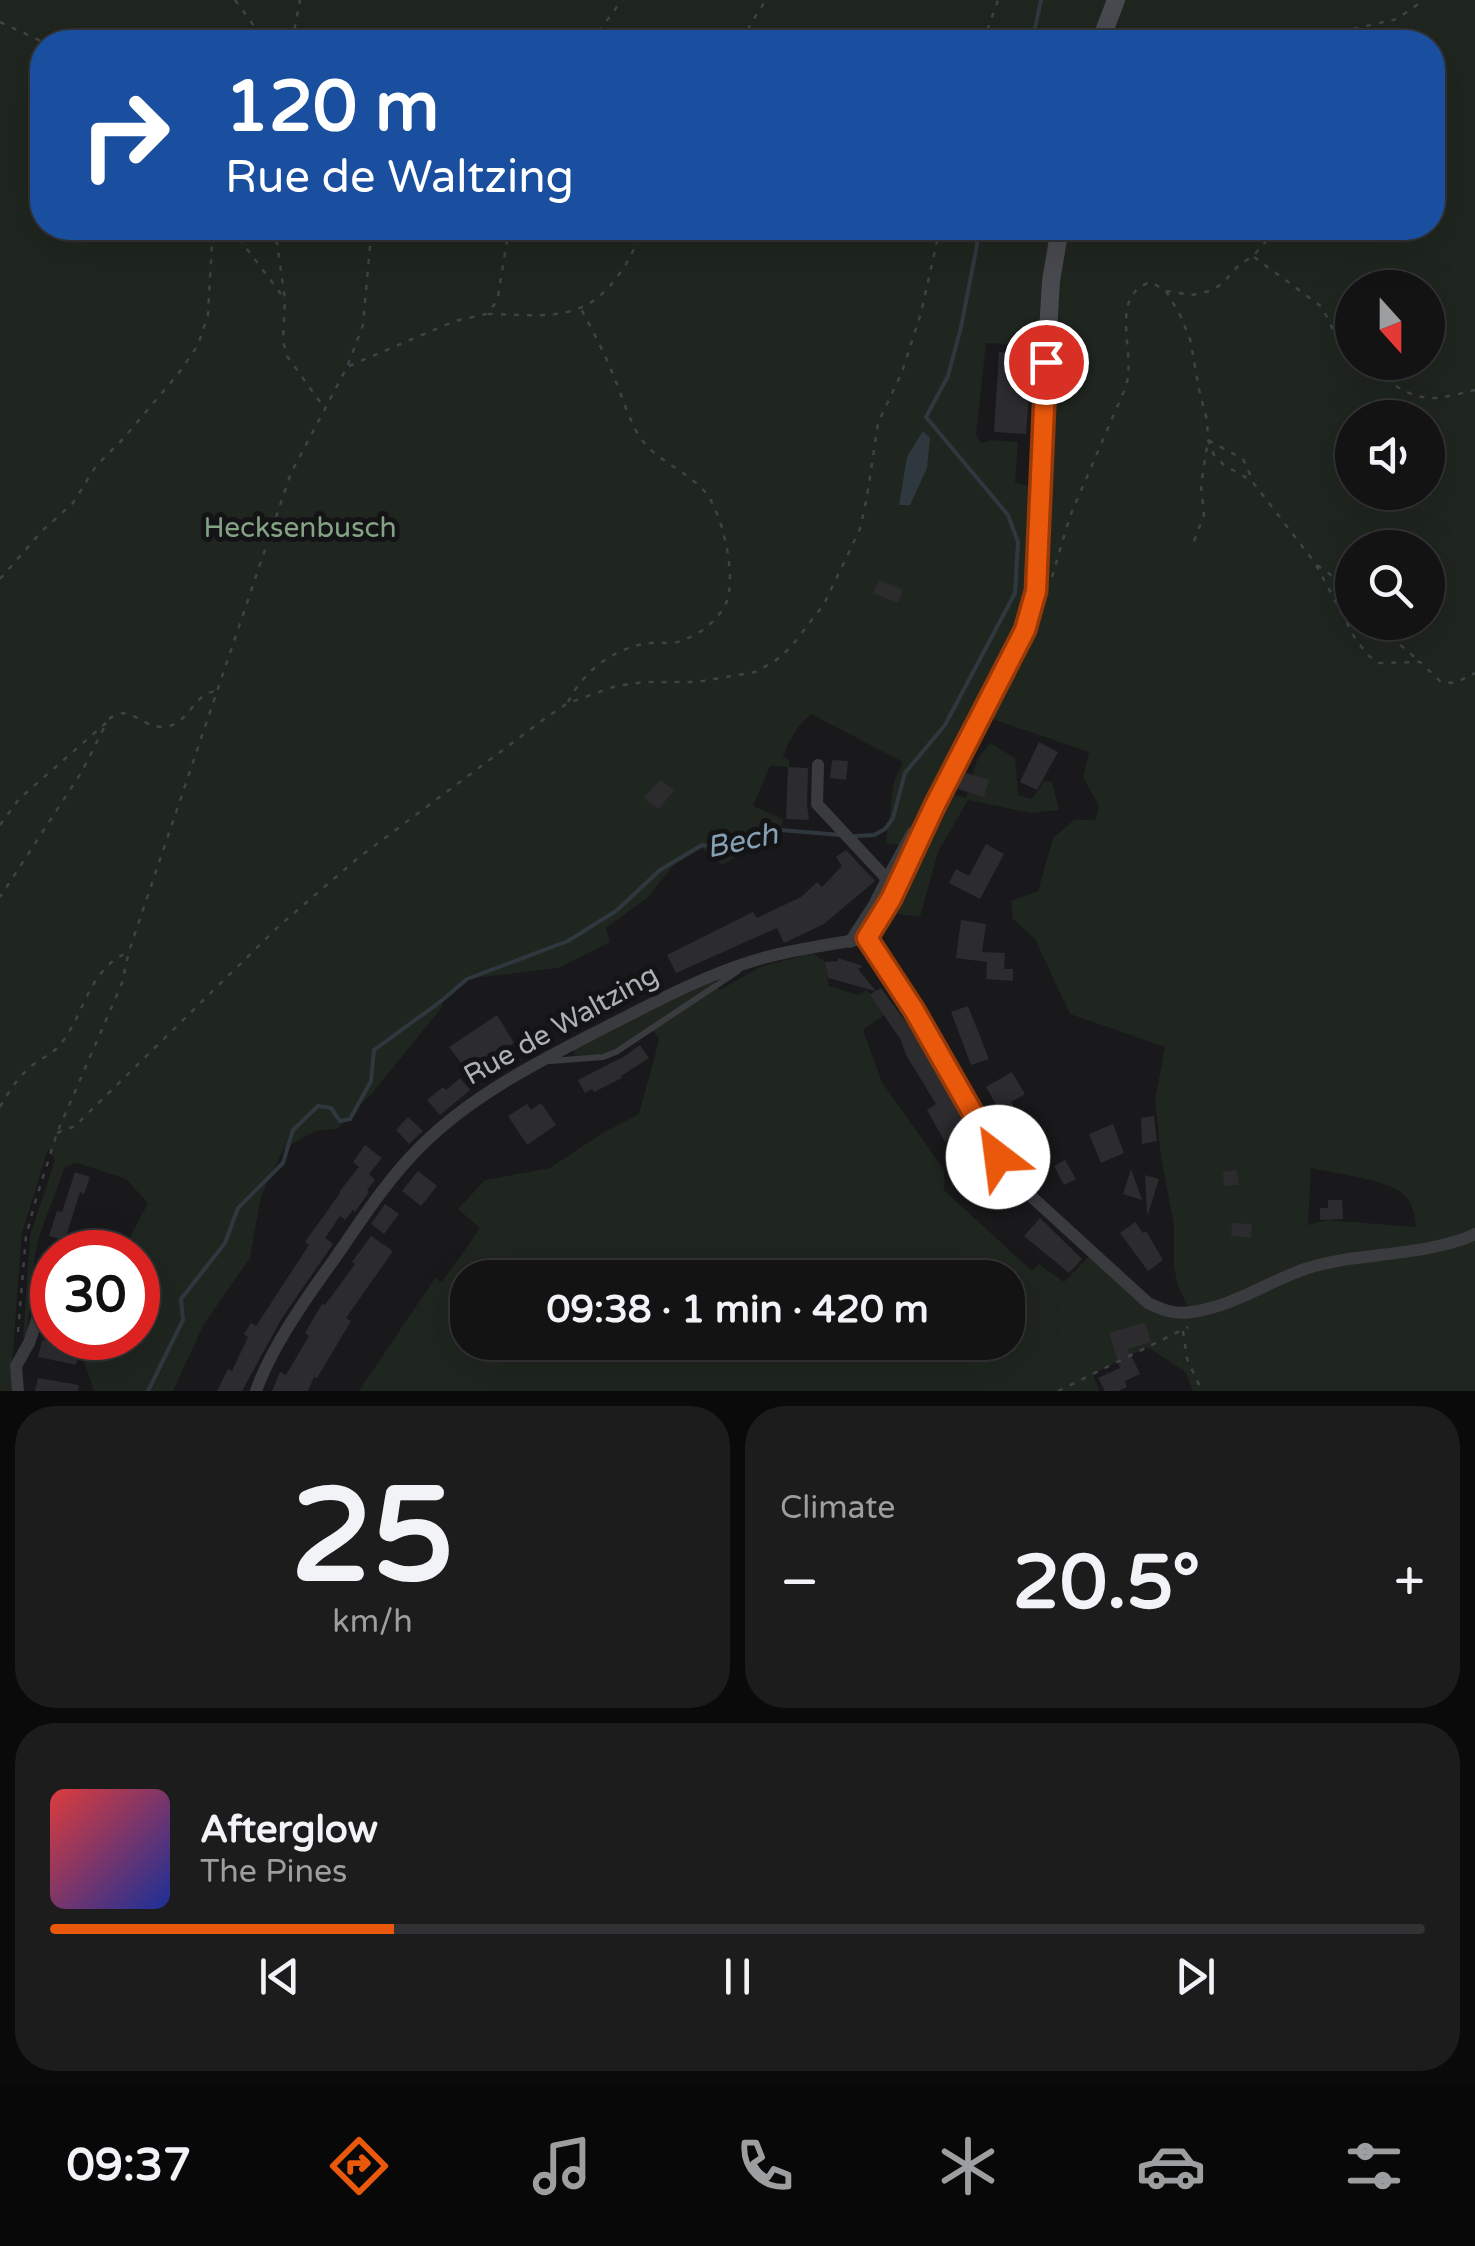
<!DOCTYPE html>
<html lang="en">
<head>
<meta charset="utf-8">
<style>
	:root { --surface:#131314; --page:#1c1c1d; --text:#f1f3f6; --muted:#9d9ea0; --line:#323234; --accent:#ea580c }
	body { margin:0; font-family:"Varela Round",sans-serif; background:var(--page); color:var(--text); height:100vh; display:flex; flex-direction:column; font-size:38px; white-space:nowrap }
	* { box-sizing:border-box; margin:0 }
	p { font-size:32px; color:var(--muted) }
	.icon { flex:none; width:55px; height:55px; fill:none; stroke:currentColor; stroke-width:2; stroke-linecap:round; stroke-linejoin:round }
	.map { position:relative; height:1391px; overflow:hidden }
	.sheet { display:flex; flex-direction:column; gap:15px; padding:15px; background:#0a0a0b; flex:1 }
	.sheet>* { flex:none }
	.guide { position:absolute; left:30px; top:30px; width:1415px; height:210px; border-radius:40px; box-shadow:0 10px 40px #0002,0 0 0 2px var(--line); background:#1a4fa0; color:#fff; overflow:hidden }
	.needle { width:65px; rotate:159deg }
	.fabs { position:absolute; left:1335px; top:270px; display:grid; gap:20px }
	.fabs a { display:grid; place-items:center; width:110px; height:110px; border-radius:50%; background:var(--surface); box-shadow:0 10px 40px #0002,0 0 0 2px var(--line); font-size:50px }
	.speed { position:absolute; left:30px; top:1230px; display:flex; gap:20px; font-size:50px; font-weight:700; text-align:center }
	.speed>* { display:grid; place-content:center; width:130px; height:130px; border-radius:50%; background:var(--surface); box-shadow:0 10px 40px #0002,0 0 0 2px var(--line); line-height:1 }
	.speed .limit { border:15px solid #d22; background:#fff; color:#111 }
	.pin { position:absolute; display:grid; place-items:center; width:85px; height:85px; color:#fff; margin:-42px; border:5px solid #fff; border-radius:50%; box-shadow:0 2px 10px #0007 }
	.me { position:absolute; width:110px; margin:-55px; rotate:330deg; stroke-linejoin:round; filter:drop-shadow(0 0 8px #0008) }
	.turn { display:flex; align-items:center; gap:35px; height:210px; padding:0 30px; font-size:45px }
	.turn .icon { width:130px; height:130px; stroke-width:2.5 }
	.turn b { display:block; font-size:70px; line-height:85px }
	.big { font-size:75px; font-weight:800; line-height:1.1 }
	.sheet .tile { flex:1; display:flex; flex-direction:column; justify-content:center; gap:15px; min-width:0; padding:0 35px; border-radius:40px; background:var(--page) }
	.sheet .dial { align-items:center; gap:0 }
	.dial b { font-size:130px; line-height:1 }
	.song { display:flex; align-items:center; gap:30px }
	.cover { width:120px; height:120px; border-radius:15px; background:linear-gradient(135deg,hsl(0 70% 55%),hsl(230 70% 35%)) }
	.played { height:10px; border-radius:5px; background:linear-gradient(90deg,var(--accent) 25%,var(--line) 25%) }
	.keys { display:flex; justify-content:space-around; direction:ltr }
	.heat { display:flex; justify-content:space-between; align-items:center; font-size:55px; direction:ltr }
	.sheet .tiles { flex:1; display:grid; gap:15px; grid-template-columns:1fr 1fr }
	.tile:last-child { grid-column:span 2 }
	.trip { position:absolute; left:450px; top:1260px; width:575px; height:100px; border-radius:40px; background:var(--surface); box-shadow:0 10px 40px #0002,0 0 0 2px var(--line); font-weight:800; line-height:100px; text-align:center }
	.tabs { display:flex; height:160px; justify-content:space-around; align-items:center; background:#080808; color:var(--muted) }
	.tabs .icon { width:70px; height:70px }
	.tabs .current { color:var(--accent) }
	.tabs b { font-size:45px; color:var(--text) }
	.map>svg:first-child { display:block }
	.green { fill:#1f251f; fill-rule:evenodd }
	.water { fill:#2f383e }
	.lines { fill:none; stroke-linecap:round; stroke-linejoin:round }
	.stream { stroke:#2f383e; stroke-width:4 }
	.building { fill:#2c2c2f }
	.path { stroke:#404246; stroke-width:2.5; stroke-dasharray:5 8; stroke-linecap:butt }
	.lane { stroke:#3a3b3f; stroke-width:6 }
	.street { stroke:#3a3b3f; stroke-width:12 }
	.secondary { stroke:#484a4f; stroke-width:18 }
	.route-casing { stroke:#983908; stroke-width:25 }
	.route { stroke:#ea580c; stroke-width:18 }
	.labels { text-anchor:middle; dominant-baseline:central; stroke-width:10; stroke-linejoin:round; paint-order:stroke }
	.park-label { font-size:28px; fill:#84a384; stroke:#141416 }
	.street-label { font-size:28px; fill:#acb1b9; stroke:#141416 }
	.water-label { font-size:30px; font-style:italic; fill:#85a0b2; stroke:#141416 }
</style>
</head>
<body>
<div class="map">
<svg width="1475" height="1391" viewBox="0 0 1475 1391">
	<rect width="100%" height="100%" fill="#19191b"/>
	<!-- green -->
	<path class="green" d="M0,0H1475V1391H1193L1185,1372L1148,1347L1093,1374L1099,1391H359L435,1278L442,1282L480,1228L458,1209L485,1180L550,1168L601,1134L639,1114L659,1040L652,1028L616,1052L575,1059L574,1050L659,1006L713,982L720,990L760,967L813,953L825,962L829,986L858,995L867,990L884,1015L863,1030L882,1082L944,1170V1190L1032,1271L1039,1264L1064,1282L1094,1251L1148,1303L1190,1312L1177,1283L1174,1266V1225L1161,1157L1155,1100L1165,1047L1070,1014L1035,939L1013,919L1011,901L1038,891L1053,838L1074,820H1095L1099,806L1083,777L1089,752L989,718L937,803L950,794L966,798L977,760L990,743L1015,758L1018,795L1032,799L1044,781L1052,782L1059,810L1031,813L968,800L938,852L920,917L898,914L915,847L886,843L894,781L903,762L811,714C797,726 790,739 783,756L789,760V767L770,766L753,806L783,819L782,827L764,826L766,840L722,865L702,848L674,865L647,898L606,928L610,942L558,968L466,979L441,1002L443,1006L374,1091L337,1129L316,1131L284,1148L261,1196L250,1258L204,1324L173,1391H94L84,1362L99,1338H138V1252H122L148,1203L126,1179L77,1163L65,1167L40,1234L35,1255L27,1334L23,1338L30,1236L55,1160L48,1149L22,1233L12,1367L13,1391H0ZM42,42H1432V228H42ZM1352,288H1428V362H1352ZM1047,332L1041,490L1015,482L1018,442L992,440L981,443L976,435L986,343L1031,345ZM1352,418H1428V492H1352ZM1352,548H1428V622H1352ZM1311,1168C1333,1173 1381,1179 1399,1191C1411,1199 1415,1213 1416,1227L1327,1220L1308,1225ZM468,1278H1008V1342H468Z"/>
	<!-- water -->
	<path class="water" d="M923,431L930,438L927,468L910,505H899L907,457Z"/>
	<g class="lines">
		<!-- stream -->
		<g class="stream">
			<path d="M1032,42L1041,0"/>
			<path d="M855,836L874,835L885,829L893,818L905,773L945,725L1015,593L1018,542L1008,515L926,417L948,376L961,327L977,245L976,228"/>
			<path d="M148,1391L183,1320L181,1299L225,1243L238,1208L283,1163L293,1130L318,1106L331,1108L340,1121L350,1119L371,1081L374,1050L440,1002L467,979L568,941L616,911L660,870L702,845L722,848L747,835L768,829L841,835"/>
		</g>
	</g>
	<!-- building -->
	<g class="building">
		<path d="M999,352L1032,354L1026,434L994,432Z"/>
		<path d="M879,580L903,590L898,603L873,593Z"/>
		<path d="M1039,742L1058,752L1037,790L1020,782Z"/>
		<path d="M832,760L848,761L846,780L830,778Z"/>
		<path d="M788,767L808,768L807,804L809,820L786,819Z"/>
		<path d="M963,772L989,780L984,797L958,789Z"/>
		<path d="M660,780L674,790L659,809L643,798Z"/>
		<path d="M986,844L1004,854L980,899L949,883L956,869L969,876Z"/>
		<path d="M846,850L875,881L824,924L784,943L777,928L676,973L667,955L753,912L757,918L801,897L817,882L822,887L842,866L836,857Z"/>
		<path d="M961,920L986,924L982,952L1005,953L1004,969H1013V981L986,979L987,962L956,958Z"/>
		<path d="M838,958L863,966L858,969L876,991L881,988L908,1025L984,1153L979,1156L996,1174L978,1190L964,1174L969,1170L950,1139L945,1142L927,1110L936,1104L906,1055L901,1040L870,995L875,991L828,978L825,962L838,961Z"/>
		<path d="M968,1006L989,1059L971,1065L951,1012Z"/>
		<path d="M497,1015L514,1043L494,1055L492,1052L467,1071L449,1047Z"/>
		<path d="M543,1029L550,1045L524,1056L517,1040Z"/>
		<path d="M640,1045L649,1058L621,1076L622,1078L594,1092L592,1089L585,1093L578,1080L625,1056Z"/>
		<path d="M1012,1072L1025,1094L1011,1102L1042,1152L1027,1162L1004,1123L1006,1122L986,1087Z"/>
		<path d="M460,1078L470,1090L440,1115L427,1100L443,1087L446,1090Z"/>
		<path d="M541,1103L556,1125L527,1145L508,1116L527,1104L531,1110Z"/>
		<path d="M1154,1116L1157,1141L1142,1144L1141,1118Z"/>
		<path d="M408,1117L423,1131L409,1144L396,1130Z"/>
		<path d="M1113,1124L1124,1153L1101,1163L1089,1134Z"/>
		<path d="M365,1145L382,1158L369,1174L375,1180L367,1190L369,1192L355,1212L353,1210L345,1220L340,1216L325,1238L333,1244L282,1318L242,1391H217L228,1369L232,1371L248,1337L244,1334L251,1323L256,1326L309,1245L305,1242L340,1193L339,1192L359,1167L353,1162Z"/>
		<path d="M1065,1160L1076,1179L1064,1185L1054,1166Z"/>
		<path d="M1131,1169L1142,1200L1123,1194Z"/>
		<path d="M1237,1170L1239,1185L1224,1186L1223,1172Z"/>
		<path d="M418,1171L437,1186L421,1206L402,1191Z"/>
		<path d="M75,1172L90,1177L84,1194L80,1192L65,1240L49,1236L57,1211L62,1212Z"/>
		<path d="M1145,1175L1159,1179L1148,1214H1147Z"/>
		<path d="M1328,1200H1342L1343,1219L1320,1220V1208H1328Z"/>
		<path d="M385,1204L399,1214L384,1234L371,1224Z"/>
		<path d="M1040,1218L1082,1259L1069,1273L1024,1236Z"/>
		<path d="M1135,1222L1143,1233L1146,1231L1163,1260L1148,1271L1120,1233Z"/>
		<path d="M1232,1223L1252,1224L1251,1238L1231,1236Z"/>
		<path d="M371,1236L393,1251L346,1318L351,1321L317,1378L314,1377L308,1391H272L280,1372L286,1375L309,1336L305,1333L322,1304L325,1305L355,1264L352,1262Z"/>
		<path d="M1145,1322L1151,1342L1128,1349L1140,1374L1125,1381L1127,1387L1118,1391H1105L1098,1378L1120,1368L1109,1333Z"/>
		<path d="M42,1340L80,1348L76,1365L38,1357Z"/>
		<path d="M38,1378L79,1385L78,1391H35Z"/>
	</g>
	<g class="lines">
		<!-- path -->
		<g class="path">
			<path d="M235,0L266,42"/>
			<path d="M0,22L43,42"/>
			<path d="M292,42L300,0"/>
			<path d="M591,42L622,0"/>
			<path d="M743,42L750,25L766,0"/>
			<path d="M983,42L998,0"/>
			<path d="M1332,42L1344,31L1397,19L1424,0"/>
			<path d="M231,228L284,298"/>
			<path d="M271,228L277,243L285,299L283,341L287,356L323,406"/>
			<path d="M1254,257L1322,307L1337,338L1352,352"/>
			<path d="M1166,291L1180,315L1190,339L1200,394L1207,420L1208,440L1214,455L1224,465L1252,481L1315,563L1356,640L1369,656L1379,663L1420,662L1441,682L1455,683L1475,673"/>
			<path d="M488,314C513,314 542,318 567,312C607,304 630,262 643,228"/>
			<path d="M1365,362C1384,379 1408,399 1435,398C1448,397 1462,393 1475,390"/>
			<path d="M349,366L455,321L486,314L494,305L498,296L509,228"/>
			<path d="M1194,541L1204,515L1201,486L1208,440L1243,459L1252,479"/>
			<path d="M1317,565L1352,590"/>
			<path d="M1052,577L1070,516L1124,391C1126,385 1128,380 1128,375C1132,344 1111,294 1151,282L1166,291L1192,295L1210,291L1222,284L1239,265L1253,256L1278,228"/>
			<path d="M0,579L42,531L73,503L96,466L122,440L178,374L198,345L208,315L212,242L206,228"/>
			<path d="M1389,622L1397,642L1419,661"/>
			<path d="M568,702C583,672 611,650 644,644C656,641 669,645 681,641C700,634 718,621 726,603C737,577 723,515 706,493C686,469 654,461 638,434C628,417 622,396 614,377C605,354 593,331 581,309"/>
			<path d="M109,719C130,702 141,728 163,727C189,726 192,694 216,691"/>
			<path d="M0,825L19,799L107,722L81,773L0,897"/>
			<path d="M0,1107C8,1093 16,1080 28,1069C37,1060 50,1056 59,1046C84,1017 88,969 127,953"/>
			<path d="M57,1133L75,1126L279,926L358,858L547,717L568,703L616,686L645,682H697L755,672L775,661L791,647L824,604L860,529L867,497L878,423L902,372L921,313L940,228"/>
			<path d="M1183,1331L1187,1359L1202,1391"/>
			<path d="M18,1332L26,1236L36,1199L57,1133L122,983L129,951L291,473L347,367L363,325L370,246L366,228"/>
			<path d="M1058,1391L1188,1327"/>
		</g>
		<!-- lane -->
		<path class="lane" d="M551,1061L603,1057L616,1052L738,971"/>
		<!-- street -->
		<g class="street">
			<path d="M818,765L817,804L887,879L874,905L850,942"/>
			<path d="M887,879L912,833"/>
			<path d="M867,938L914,1010L998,1157L1021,1187L1148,1303C1163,1310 1175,1315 1192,1312C1235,1306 1268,1281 1308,1268C1349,1255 1396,1256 1438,1246C1451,1243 1464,1240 1475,1234"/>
			<path d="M18,1391L16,1366L29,1343L42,1305L47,1257"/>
			<path d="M256,1391C271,1348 306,1298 333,1261C360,1222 386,1181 420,1147C471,1095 540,1061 604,1028C653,1003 703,976 756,960C792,949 830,945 867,938L891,899L935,805L1025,630L1037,591L1048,331"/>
		</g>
		<!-- secondary -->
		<g class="secondary">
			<path d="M1100,42L1116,0"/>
			<path d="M1048,331L1051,281L1060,228"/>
		</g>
	</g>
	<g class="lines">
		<!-- route casing -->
		<g class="route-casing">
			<path id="route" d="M998,1157L914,1010L867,938L891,899L935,805L1025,630L1036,591L1046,362"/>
		</g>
		<!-- route -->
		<use href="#route" class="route"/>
	</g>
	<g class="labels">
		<!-- park labels -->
		<g class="park-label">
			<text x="300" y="528">Hecksenbusch</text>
		</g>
		<!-- street labels -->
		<g class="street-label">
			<text transform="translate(561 1025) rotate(-29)">Rue de Waltzing</text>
		</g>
		<!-- water labels -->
		<g class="water-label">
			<text transform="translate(742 841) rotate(-12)">Bech</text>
		</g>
	</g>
</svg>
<div class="fabs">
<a><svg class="needle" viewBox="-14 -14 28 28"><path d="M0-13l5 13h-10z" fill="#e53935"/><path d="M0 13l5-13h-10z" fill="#9d9ea0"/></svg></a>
<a><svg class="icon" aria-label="sound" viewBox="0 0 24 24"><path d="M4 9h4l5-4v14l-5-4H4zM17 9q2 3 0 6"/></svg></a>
<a><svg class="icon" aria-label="search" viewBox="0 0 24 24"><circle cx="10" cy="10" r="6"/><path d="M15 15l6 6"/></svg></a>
</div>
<div class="speed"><div class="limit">30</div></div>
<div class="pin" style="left:1046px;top:362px;background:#d93025"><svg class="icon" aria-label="arrive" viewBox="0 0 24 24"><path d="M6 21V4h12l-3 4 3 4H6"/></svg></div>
<svg class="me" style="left:998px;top:1157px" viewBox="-20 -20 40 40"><circle r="19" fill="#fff"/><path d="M0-13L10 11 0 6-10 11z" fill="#ea580c"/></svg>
<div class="trip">09:38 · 1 min · 420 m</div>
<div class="guide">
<div class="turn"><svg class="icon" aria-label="right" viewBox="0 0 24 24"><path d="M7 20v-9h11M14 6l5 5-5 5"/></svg><div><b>120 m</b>Rue de Waltzing</div></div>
</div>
</div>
<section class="sheet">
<div class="tiles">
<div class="tile dial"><b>25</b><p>km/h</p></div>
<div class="tile"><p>Climate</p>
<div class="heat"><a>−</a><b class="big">20.5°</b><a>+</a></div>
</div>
<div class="tile">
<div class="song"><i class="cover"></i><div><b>Afterglow</b><p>The Pines</p></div></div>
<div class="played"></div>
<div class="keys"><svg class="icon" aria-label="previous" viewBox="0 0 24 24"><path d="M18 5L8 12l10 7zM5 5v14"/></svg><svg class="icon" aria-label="pause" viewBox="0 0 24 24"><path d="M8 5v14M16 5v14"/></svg><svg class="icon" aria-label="next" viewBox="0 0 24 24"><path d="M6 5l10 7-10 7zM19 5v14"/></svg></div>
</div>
</div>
</section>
<nav class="tabs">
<b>09:37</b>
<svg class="icon current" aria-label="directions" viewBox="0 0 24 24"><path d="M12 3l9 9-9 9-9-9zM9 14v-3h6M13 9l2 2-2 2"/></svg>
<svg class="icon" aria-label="music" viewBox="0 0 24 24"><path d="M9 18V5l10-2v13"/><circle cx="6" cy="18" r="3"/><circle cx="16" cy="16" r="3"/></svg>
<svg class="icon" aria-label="phone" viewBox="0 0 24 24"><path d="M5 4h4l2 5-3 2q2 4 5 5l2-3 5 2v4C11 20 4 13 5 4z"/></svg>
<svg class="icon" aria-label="climate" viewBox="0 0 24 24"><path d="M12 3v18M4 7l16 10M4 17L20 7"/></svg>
<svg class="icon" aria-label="car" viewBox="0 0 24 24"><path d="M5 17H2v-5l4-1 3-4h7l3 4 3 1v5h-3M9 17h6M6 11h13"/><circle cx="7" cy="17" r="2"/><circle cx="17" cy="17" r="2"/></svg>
<svg class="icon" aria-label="filters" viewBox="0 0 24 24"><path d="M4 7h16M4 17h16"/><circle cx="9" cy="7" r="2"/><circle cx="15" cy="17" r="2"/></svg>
</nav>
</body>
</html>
